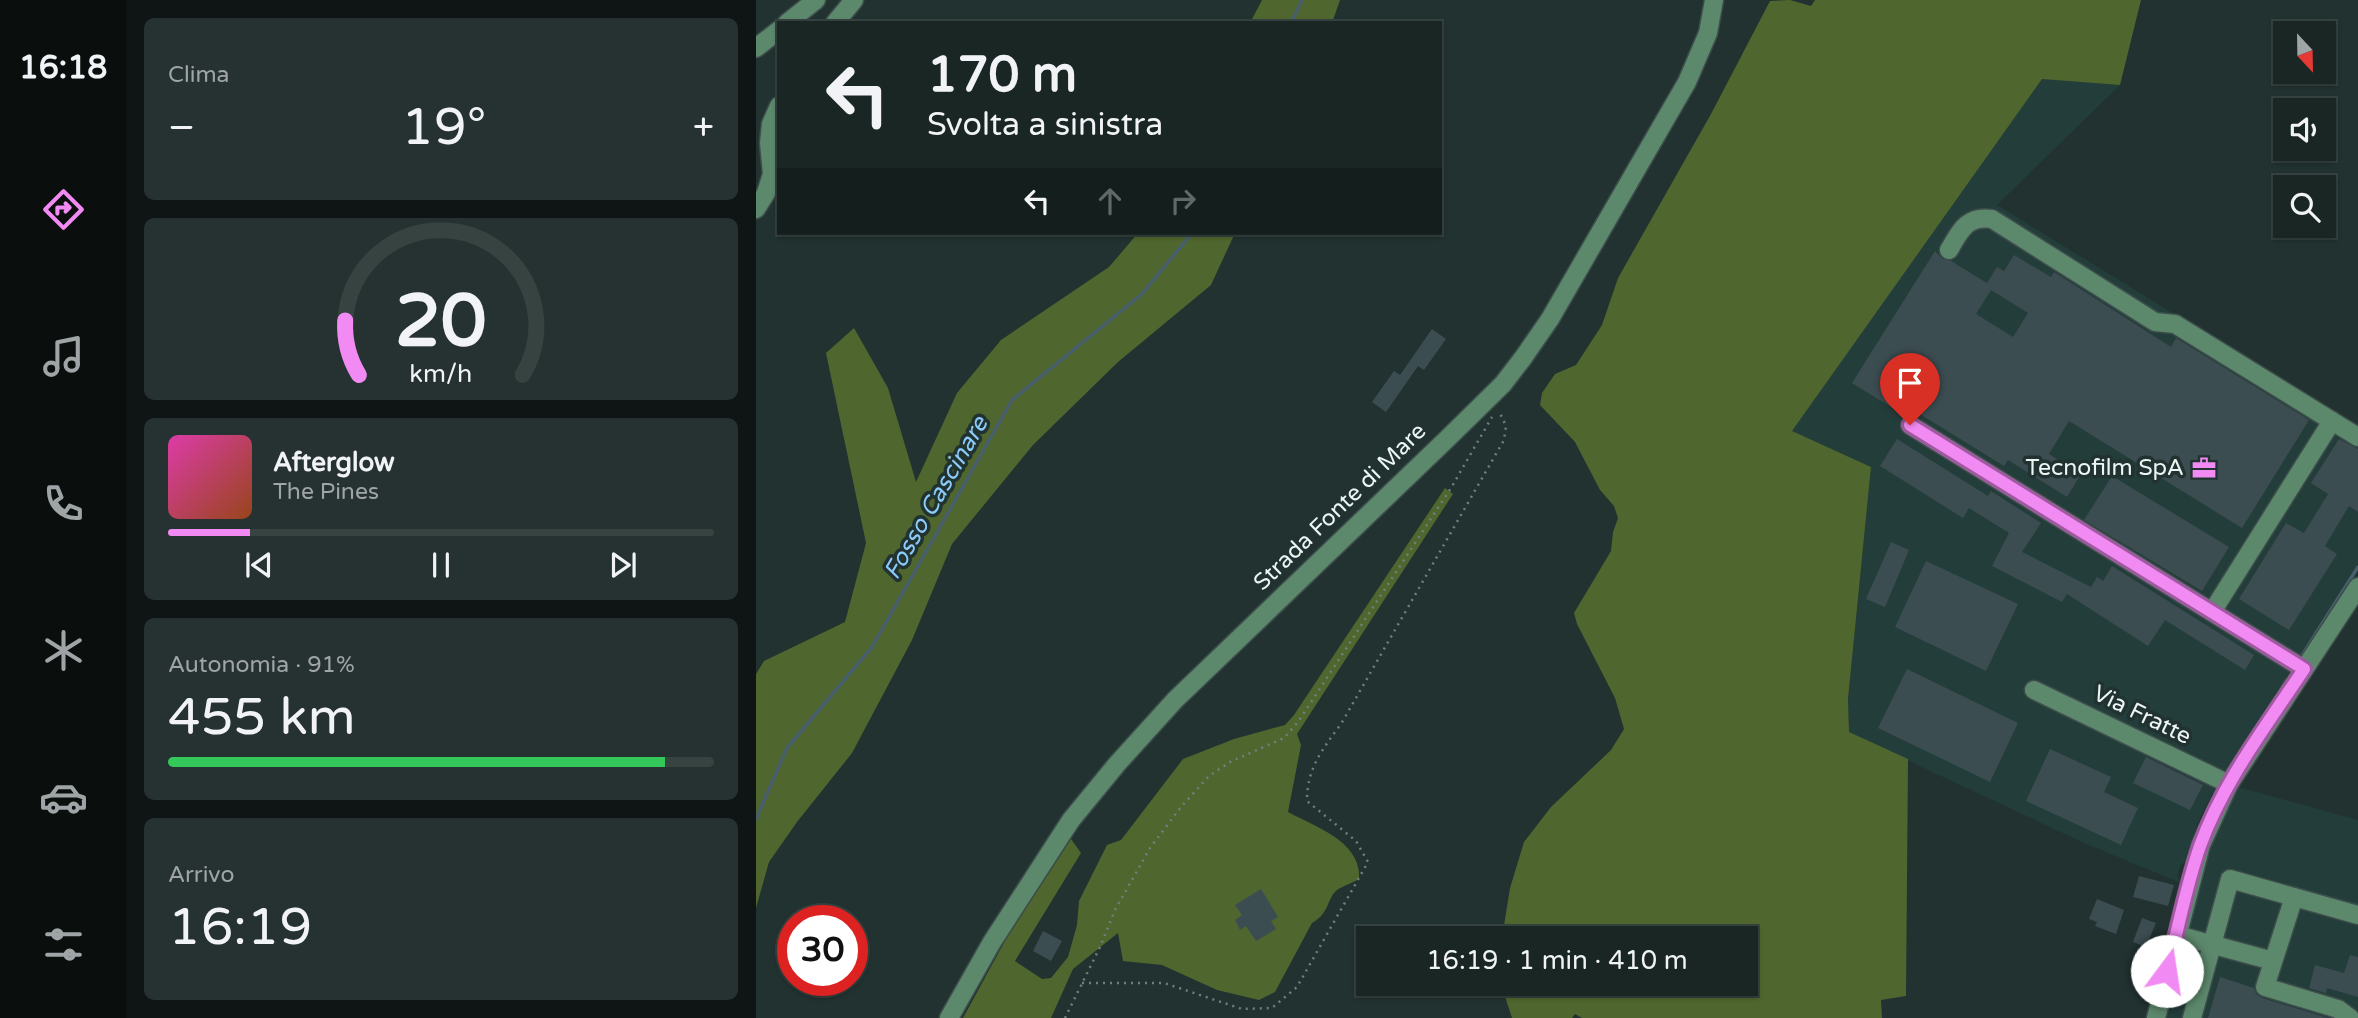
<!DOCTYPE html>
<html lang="it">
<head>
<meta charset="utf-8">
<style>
	:root { --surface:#192624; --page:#263231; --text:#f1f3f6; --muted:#9fa5a6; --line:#374341; --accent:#f28af3 }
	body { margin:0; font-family:"Varela Round",sans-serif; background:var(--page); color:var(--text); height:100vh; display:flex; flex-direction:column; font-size:26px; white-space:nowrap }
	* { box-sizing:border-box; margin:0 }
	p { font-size:23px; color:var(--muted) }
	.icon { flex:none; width:38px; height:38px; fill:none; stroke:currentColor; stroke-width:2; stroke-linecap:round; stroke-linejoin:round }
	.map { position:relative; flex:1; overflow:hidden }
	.side { display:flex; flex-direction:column; gap:18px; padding:18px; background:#0e1514; width:630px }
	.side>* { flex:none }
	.banner { position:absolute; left:21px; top:21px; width:665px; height:214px; border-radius:0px; box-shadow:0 2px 5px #0004,0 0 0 2px var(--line); background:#192624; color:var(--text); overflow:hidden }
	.needle { width:46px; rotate:158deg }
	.fabs { position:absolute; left:1517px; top:21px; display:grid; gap:14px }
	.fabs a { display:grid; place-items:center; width:63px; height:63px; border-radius:0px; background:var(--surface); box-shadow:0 2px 5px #0004,0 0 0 2px var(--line); font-size:35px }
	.speed { position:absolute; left:21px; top:905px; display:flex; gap:14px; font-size:35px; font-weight:700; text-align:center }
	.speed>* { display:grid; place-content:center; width:91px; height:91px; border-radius:50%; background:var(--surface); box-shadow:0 2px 5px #0004,0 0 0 2px var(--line); line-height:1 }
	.speed .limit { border:10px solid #d22; background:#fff; color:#111 }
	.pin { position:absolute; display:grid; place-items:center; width:60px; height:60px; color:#fff; margin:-72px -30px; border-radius:50% 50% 50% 0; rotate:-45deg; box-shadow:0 0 7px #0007 }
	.pin .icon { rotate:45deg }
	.me { position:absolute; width:77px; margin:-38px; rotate:14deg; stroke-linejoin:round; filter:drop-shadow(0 0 5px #0008) }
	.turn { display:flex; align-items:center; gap:24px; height:147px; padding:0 35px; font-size:32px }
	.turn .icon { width:91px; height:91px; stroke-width:2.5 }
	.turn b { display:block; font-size:49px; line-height:60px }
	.lanes { display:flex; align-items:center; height:66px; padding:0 35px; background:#0003; justify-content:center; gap:35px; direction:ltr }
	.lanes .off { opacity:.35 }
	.big { font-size:52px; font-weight:600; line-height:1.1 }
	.side .tile { flex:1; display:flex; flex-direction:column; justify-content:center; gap:10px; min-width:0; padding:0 24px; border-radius:10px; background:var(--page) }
	.side .dial { align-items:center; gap:0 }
	.dial svg { height:182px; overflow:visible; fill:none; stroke:var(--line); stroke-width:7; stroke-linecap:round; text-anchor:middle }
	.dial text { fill:var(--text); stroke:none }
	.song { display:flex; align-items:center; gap:21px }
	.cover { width:84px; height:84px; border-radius:10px; background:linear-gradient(135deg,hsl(320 70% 55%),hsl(20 70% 35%)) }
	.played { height:7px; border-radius:4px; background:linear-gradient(90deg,var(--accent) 15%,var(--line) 15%) }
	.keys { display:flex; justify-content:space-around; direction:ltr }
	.heat { display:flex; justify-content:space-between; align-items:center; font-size:38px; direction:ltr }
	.charge { height:10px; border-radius:5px; background:linear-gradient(90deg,#34c759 91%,var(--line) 0) }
	.trip { position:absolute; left:600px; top:926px; width:402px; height:70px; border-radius:0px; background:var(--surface); box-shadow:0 2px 5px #0004,0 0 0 2px var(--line); font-weight:600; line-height:70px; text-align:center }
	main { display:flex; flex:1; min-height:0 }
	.tabs { display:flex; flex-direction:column; width:126px; justify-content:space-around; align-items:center; background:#0a0f0e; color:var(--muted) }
	.tabs .icon { width:49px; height:49px }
	.tabs .active { color:var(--accent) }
	.tabs b { font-size:32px; color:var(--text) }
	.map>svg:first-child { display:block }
	.built { fill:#233d3a }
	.forest { fill:#4f662f }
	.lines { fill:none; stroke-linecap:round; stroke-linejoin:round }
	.stream { stroke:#48606d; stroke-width:3.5 }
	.building { fill:#3c4d51; fill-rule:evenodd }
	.minor-casing { stroke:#3d4d4b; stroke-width:21 }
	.path { stroke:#71807e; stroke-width:2.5; stroke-dasharray:2 5; stroke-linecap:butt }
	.minor { stroke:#5c886c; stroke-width:18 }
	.route-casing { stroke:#9d5a9e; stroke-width:18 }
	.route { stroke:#f28af3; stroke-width:12 }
	.labels { text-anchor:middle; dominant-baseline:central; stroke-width:7; stroke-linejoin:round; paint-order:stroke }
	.poi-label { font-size:23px; fill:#ecf6f4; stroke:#213230; text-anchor:end }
	.street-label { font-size:23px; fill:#ecf6f4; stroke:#213230 }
	.water-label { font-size:24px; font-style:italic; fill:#8cccfa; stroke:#213230 }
</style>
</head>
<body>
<main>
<nav class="tabs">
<b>16:18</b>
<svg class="icon active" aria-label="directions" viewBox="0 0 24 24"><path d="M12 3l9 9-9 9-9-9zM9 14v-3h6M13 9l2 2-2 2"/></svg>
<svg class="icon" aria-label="music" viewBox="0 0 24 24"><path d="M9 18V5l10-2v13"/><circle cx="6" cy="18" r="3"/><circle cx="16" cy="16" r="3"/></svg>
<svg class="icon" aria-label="phone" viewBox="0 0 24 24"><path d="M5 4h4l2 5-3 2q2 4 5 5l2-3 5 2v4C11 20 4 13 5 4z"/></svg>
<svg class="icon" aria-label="climate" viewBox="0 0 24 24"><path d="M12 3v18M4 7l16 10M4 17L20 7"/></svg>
<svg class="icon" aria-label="car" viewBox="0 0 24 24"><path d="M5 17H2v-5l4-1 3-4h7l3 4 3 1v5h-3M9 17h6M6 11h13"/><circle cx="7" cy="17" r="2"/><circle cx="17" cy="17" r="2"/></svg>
<svg class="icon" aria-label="filters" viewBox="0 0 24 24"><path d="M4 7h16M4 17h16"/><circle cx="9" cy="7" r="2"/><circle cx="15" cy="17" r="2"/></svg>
</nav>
<section class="side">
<div class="tile"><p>Clima</p>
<div class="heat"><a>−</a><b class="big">19°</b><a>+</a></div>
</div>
<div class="tile dial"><svg viewBox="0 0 100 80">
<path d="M14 69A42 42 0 1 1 86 69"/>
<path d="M14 69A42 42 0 0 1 8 45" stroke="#f28af3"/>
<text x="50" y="56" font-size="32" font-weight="700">20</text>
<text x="50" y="72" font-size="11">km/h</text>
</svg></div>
<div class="tile">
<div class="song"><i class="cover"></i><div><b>Afterglow</b><p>The Pines</p></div></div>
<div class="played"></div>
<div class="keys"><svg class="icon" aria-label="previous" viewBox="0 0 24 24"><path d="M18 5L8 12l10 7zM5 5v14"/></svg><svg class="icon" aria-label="pause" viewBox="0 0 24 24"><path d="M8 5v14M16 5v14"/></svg><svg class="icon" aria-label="next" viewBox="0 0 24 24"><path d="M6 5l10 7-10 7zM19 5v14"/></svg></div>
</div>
<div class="tile"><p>Autonomia · 91%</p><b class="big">455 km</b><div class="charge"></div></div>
<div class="tile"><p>Arrivo</p><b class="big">16:19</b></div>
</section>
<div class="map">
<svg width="1602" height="1018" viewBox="0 0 1602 1018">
	<rect width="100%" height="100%" fill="#213230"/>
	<!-- built -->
	<g class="built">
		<path d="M1286,78L1364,85L1241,205L1602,427V564L1458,790L1442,823L1431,862L1425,864L1421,876L1425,883L1328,843L1093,733L1092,699L1115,467L1035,431Z"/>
		<path d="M1482,787L1602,820V1018H1407L1424,948L1436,950L1440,930L1432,927L1448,860L1462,825Z"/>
	</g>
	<!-- forest -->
	<g class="forest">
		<path d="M506,0H584L576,23H494Z"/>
		<path d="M1034,0L1055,6L1059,0H1385L1364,85L1286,79L1036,431L1115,467L1092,699L1093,732L1152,759L1150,996L1125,1000L1126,1018H826L819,1014L816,1018H756L745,984H990V938H746L754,888L768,842L795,807L855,750L868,729L859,698L821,624L818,613L855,551L857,532L862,518L858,506L844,490L819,442L784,405L786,393L799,374L820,365L846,325L862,278L955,114L1014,1Z"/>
		<path d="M382,233H479L455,285L362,362L277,445L196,544L156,640L96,753L41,822L13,862L0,908V674L8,661L89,622L110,543L70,353L98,328L132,388L160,482L201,393L245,340L353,267Z"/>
		<path d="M689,488L697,494L541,734L545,745L532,812C560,827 606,842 603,879C596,883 587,886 581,890C570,899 575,912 556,923L519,992L503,1000L461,990L406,965L367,961L362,933L317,969L295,1018H207L250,939L315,839L325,853L259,961L286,979L295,978L312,957L321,925L323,901L351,845L365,840L427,759L478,739L529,725L538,715Z"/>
	</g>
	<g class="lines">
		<!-- stream -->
		<g class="stream">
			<path d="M535,23L546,0"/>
			<path d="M1543,660L1602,567"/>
			<path d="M1525,689L1531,679"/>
			<path d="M0,819L31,748L116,647L256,400L386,294L436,233"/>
		</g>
	</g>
	<!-- building -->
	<g class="building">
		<path d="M1179,251L1187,259L1195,261L1231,283L1241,267L1248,271L1258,255L1295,277L1298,272L1415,347L1420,338L1553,420L1486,528L1313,421L1293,454L1325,474L1311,497L1252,460L1248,466L1154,408L1148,415L1096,383ZM1235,290L1272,313L1257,337L1220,314Z"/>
		<path d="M676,329L690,339L668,370L662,366L630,412L616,402L638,371L644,375Z"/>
		<path d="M1141,439L1232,496L1235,491L1285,523L1266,552L1335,587L1341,577L1347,581L1356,566L1498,655L1489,670L1409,620L1392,646L1311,594L1306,602L1236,566L1253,533L1213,508L1207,518L1124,466Z"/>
		<path d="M1583,439L1602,449V512L1593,506L1569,546L1581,554L1533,630L1483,599L1530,523L1548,533L1572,494L1555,483Z"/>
		<path d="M1356,476L1473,547L1446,591L1328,520Z"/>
		<path d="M1135,542L1153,550L1129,607L1110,599Z"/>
		<path d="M1170,561L1262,604L1230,671L1139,627Z"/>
		<path d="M1151,669L1262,723L1234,782L1122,728Z"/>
		<path d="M1294,749L1355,777L1348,792L1382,808L1365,845L1270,801Z"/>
		<path d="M1390,757L1447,785L1434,810L1377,783Z"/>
		<path d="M1383,876L1418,885L1412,906L1377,897Z"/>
		<path d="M505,889L522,917L515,921L520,929L500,941L490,926L484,930L479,920L486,915L479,905Z"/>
		<path d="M1341,899L1368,910L1360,934L1339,926L1341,922L1333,919Z"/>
		<path d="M1386,918L1400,923L1390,947L1377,942Z"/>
		<path d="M287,931L306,941L295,961L277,951Z"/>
		<path d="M1594,955L1602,957V997L1571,988L1570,993L1553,988L1559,965L1588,973Z"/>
		<path d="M1464,977L1498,988L1500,994L1506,998L1572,1018H1452Z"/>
	</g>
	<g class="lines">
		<!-- minor casing -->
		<g class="minor-casing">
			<g id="minor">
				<path d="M31,23L60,0"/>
				<path d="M79,23L98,0"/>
				<path d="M0,48L23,30"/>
				<path d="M0,209L10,193L16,174L13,143L15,124L23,106"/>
				<path d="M1193,250C1204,231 1211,215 1236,219L1399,322L1419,324L1602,437"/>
				<path d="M1154,425L1548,669"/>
				<path d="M1456,612L1576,421"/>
				<path d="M1278,690L1473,784"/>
				<path d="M1538,897L1509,987L1582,1009L1594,1018"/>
				<path d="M1421,935L1517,961"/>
				<path d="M193,1018L236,942L315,820L361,764L419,700L692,438L747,384L767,358L794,319L931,82L952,33L958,0"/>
				<path d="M1400,1018L1445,845L1473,784L1602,587"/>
				<path d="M1436,1018L1474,879L1602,915"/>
			</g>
		</g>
		<!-- path -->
		<g class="path">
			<path d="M326,983H408L486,1009L516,1008L541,987L612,862L600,841L551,801C551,768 566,750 585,724L748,440L750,426L743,411"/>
			<path d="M309,1018L344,947L359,910L394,848L425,807L453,776L474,762L528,738L542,722L695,488L736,417"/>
		</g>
		<!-- minor -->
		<use href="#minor" class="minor"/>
	</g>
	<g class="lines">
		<!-- route casing -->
		<g class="route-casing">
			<path id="route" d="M1154,425L1548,669C1511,725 1467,782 1444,846C1430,886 1422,930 1411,971"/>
		</g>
		<!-- route -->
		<use href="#route" class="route"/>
	</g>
	<!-- icons -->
	<defs>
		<g id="office-bare" transform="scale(1.89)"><path d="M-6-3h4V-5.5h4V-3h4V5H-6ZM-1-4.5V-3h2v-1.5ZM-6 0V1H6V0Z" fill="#f28af3" stroke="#213230" stroke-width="2.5" paint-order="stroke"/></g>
	</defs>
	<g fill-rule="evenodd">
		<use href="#office-bare" x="1448" y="468"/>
	</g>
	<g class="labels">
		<!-- poi labels -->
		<g class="poi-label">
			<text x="1428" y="468">Tecnofilm SpA</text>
		</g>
		<!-- street labels -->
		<g class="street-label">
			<text transform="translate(584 507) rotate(-44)">Strada Fonte di Mare</text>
			<text transform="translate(1386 715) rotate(26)">Via Fratte</text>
		</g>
		<!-- water labels -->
		<g class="water-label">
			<text transform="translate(180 498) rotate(-60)">Fosso Cascinare</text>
		</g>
	</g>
</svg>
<div class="fabs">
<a><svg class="needle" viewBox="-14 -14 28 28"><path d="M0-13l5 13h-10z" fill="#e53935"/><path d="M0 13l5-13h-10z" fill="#9fa5a6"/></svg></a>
<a><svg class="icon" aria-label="sound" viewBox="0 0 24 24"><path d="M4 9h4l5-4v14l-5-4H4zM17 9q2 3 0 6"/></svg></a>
<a><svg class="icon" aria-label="search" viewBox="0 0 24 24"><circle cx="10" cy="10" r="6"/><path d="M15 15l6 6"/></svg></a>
</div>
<div class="speed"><div class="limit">30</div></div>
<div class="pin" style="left:1154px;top:425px;background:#d93025"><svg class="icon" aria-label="arrive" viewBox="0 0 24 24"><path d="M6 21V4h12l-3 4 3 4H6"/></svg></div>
<svg class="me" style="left:1411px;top:971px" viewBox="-20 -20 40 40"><circle r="19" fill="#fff"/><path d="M0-13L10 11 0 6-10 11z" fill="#f28af3"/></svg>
<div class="trip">16:19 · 1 min · 410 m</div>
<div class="banner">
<div class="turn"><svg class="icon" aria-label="left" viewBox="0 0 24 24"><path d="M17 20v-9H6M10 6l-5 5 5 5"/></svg><div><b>170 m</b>Svolta a sinistra</div></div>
<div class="lanes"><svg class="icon" aria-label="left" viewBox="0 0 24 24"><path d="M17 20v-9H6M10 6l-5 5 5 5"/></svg><svg class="icon off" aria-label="ahead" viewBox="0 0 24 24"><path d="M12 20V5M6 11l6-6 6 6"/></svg><svg class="icon off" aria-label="right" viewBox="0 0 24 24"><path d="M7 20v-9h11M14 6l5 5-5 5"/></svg></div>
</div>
</div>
</main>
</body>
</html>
